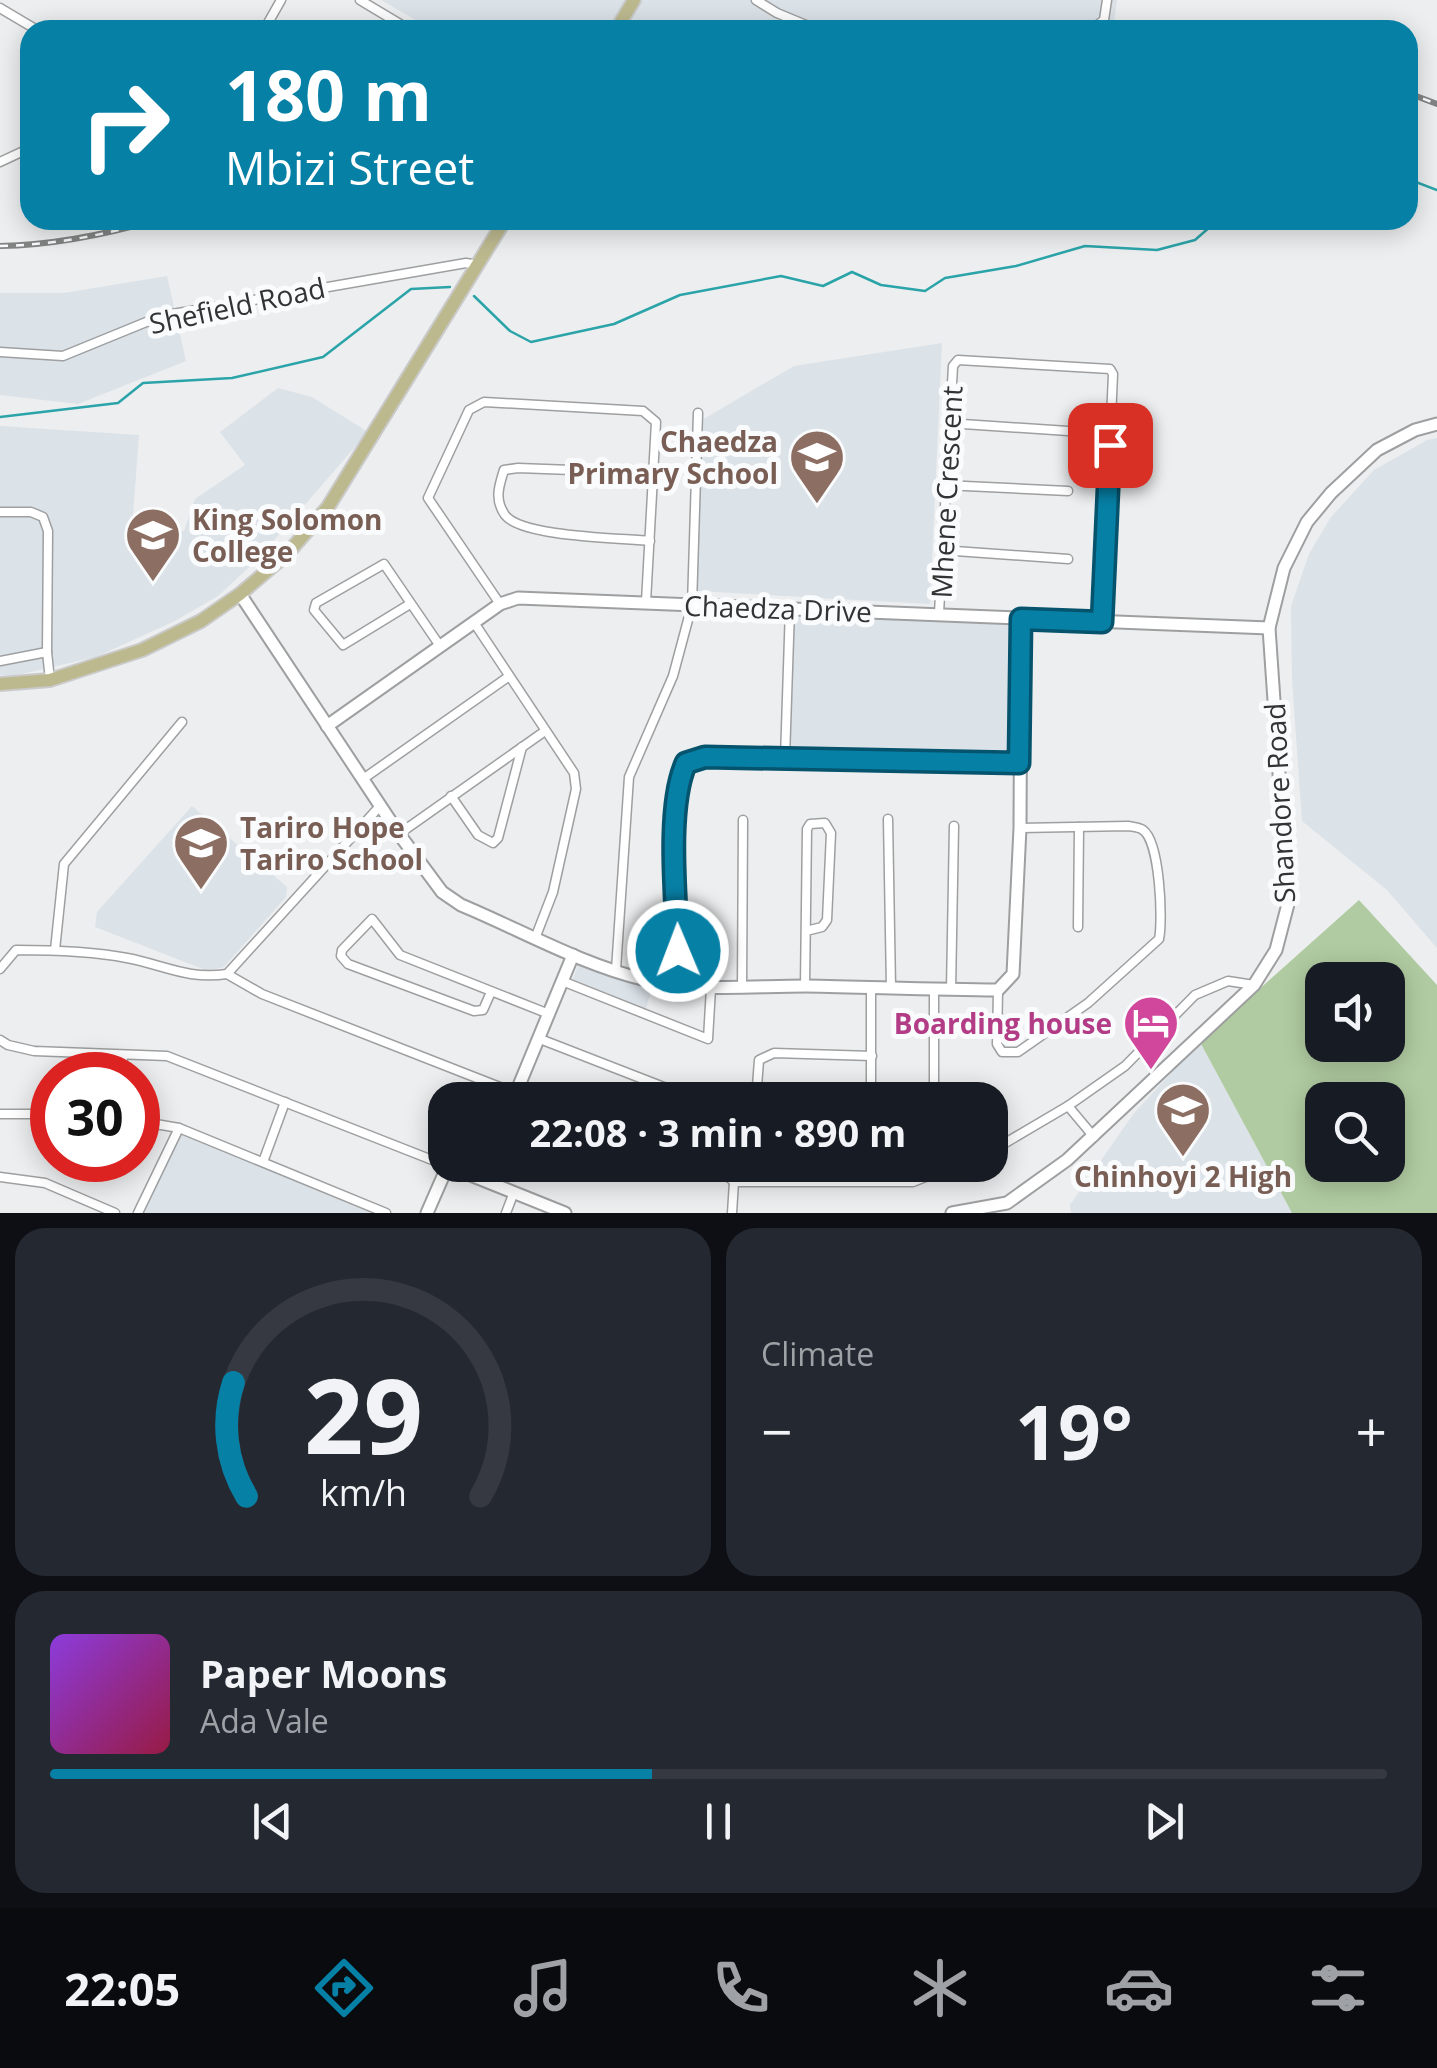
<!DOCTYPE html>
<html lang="en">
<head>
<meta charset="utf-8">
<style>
	:root { --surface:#171b24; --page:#242831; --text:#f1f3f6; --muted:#9ea1a6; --line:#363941; --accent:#0780a6 }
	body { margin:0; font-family:"Open Sans",sans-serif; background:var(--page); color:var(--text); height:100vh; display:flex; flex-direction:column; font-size:38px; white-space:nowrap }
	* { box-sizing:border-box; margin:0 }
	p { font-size:32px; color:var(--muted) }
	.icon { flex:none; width:55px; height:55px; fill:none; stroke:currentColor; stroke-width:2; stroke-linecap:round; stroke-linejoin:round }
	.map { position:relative; height:1213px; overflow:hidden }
	.panel { display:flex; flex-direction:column; gap:15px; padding:15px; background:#0d0f14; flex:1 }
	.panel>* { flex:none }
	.guide { position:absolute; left:20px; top:20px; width:1398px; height:210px; border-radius:30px; box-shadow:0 5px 25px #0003; background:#0780a6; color:#fff; overflow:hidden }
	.buttons { position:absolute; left:1305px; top:962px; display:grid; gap:20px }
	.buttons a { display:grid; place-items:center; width:100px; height:100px; border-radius:20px; background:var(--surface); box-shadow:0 5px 25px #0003; font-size:50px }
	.speed { position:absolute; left:30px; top:1052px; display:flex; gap:20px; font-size:50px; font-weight:700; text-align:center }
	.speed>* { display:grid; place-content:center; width:130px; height:130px; border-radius:50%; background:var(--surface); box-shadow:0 5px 25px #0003; line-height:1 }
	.speed .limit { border:15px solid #d22; background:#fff; color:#111 }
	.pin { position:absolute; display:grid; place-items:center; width:85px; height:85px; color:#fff; margin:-42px; border-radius:20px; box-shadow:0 5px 15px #0006 }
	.me { position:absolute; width:110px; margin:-55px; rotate:359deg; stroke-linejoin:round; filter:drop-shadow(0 0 8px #0008) }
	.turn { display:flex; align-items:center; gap:35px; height:210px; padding:0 40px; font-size:45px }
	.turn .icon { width:130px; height:130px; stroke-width:2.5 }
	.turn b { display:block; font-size:70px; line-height:85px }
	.big { font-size:75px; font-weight:700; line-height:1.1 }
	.panel .card { flex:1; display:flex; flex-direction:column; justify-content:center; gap:15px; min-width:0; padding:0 35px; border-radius:30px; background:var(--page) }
	.panel .dial { align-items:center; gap:0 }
	.dial svg { height:260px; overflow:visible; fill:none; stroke:var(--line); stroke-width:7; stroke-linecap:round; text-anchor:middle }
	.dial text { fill:var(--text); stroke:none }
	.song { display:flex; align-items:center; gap:30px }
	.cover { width:120px; height:120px; border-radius:15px; background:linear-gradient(135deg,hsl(270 70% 55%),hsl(340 70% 35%)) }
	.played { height:10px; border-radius:5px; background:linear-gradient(90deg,var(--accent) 45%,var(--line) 45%) }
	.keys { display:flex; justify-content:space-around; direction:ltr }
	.heat { display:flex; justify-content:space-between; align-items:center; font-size:55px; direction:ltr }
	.panel .tiles { flex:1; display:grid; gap:15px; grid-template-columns:1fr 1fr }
	.card:last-child { grid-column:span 2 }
	.trip { position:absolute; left:428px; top:1082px; width:580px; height:100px; border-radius:30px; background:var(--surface); box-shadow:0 5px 25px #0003; font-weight:700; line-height:100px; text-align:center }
	.dock { display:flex; height:160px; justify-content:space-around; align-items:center; background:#090b0e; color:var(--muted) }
	.dock .icon { width:70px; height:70px }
	.dock .on { color:var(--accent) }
	.dock b { font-size:45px; color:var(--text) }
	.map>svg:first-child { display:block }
	.built { fill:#dbe2e8 }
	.green { fill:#b0cba1; fill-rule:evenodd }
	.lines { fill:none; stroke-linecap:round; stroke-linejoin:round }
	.stream { stroke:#2aa4a9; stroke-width:2.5 }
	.street-casing { stroke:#9e9fa0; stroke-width:11 }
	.secondary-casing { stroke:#9e9fa0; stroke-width:15 }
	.primary-casing { stroke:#cacaca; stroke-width:16 }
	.street { stroke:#fff; stroke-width:8 }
	.secondary { stroke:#fff; stroke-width:11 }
	.primary { stroke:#bdb98f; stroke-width:12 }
	.rail-casing { stroke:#828383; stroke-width:6 }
	.rail { stroke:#fafbfc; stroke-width:2.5; stroke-dasharray:8; stroke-linecap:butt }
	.route-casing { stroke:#05536c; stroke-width:25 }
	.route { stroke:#0780a6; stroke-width:18 }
	.labels { text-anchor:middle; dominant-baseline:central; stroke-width:10; stroke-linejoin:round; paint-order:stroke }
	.street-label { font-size:28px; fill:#323333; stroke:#fafbfc }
	.education-label { font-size:28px; font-weight:bold; fill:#785e54; stroke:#fafbfc; text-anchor:start }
	.hotel-label { font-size:28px; font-weight:bold; fill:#b23c85; stroke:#fafbfc; text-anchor:end }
</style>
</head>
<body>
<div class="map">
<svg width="1437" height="1213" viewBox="0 0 1437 1213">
	<rect width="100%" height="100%" fill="#edeeef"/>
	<!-- built -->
	<g class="built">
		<path d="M381,0H1117L1113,30H433Z"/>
		<path d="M167,276L186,361L78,404L0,395V293H64Z"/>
		<path d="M942,343L930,604L696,591L702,420L794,366Z"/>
		<path d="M278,388L312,397L368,432L256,561L218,596L175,621L96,657L13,676L0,675V426L139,435L132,529L184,531L195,499L245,465L220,432Z"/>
		<path d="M1437,438V948L1387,890L1302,821L1292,680L1291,606L1309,554L1331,517L1374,470L1427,440Z"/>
		<path d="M792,610L1017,620L1015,759L788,749Z"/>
		<path d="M192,806L287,887L286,897L224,967L208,971L95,927L97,912Z"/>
		<path d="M580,960L652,988L645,1012L572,981Z"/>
		<path d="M1200,1042L1292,1213H1071L1070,1205L1134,1113Z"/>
		<path d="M179,1133L371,1213H144Z"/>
	</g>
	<!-- green -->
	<path class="green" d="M1359,900L1437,985V1213H1292L1200,1042ZM1322,980H1388V1045H1322ZM1322,1100H1388V1165H1322Z"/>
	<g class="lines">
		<!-- stream -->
		<g class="stream">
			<path d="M1408,179L1437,190"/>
			<path d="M474,296L510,331L531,342L614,324L680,295L781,276L823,286L852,272L881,285L925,291L945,278L1016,266L1085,246L1157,250L1195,240L1211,226L1229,220"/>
			<path d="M0,417L118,403L143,383L232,378L323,357L411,289L450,287"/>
		</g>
		<!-- street casing -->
		<g class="street-casing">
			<g id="street">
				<path d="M360,0L410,30"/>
				<path d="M756,0L777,13L818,30"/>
				<path d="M0,8L37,30"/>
				<path d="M264,30L281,0"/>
				<path d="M1091,30L1104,20L1107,0"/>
				<path d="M0,162L30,148"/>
				<path d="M0,352L63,356L161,316L466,263L479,265"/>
				<path d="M948,423L1083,432"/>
				<path d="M944,485L1068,491"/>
				<path d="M0,512H31L43,517L48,531L47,652L50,680"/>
				<path d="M650,541C620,538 521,537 505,515C494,499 499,486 504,470L518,468L652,473"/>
				<path d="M941,550L1068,559"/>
				<path d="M410,604L343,645L314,610L316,603L384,564L440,646"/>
				<path d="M500,604L428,498L469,410L484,402L643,411L656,422L646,602"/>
				<path d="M939,613L953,366L958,360L1110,369L1113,374L1102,622"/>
				<path d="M475,624L574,773L576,789L553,892L536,936"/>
				<path d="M0,661L47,652"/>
				<path d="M785,758L790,608"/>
				<path d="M363,779L508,677"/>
				<path d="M451,796L478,835L493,843L498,838L522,747"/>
				<path d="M888,819L891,988"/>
				<path d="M399,834L545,731"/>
				<path d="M1078,927L1079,827"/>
				<path d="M55,950L64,864L182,722"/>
				<path d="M0,969L16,950C53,950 91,951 127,958C164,965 188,980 227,974L380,806"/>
				<path d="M616,970L629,777L673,676L692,605L698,413"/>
				<path d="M227,974L262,994L533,1100"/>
				<path d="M562,981L708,1039L711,988"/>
				<path d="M678,986C677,931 665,808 687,763L705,757L1019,763"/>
				<path d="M805,986L807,829L810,824L825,823L831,833L827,920L822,927L806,931"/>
				<path d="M742,988L743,820"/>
				<path d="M871,988V1100"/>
				<path d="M951,990L954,826"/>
				<path d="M998,990L997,1044L1002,1052H1018L1088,1003L1159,939C1163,920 1160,842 1143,830C1139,827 1133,827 1128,826L1020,828"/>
				<path d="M491,992L483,1010L474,1011L348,964L341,956L342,950L372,919L400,955L549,1014"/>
				<path d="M540,1039L697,1100"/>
				<path d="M0,1040L8,1045L34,1051L167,1056L445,1165"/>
				<path d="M122,1075L123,1056"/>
				<path d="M934,1099V991"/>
				<path d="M756,1100L759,1060L774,1053L872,1056"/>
				<path d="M1068,1106L1094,1137"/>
				<path d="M0,1114H52"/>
				<path d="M138,1121L179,1128L386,1213"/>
				<path d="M990,1152L1068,1106L1125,1066L1195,995L1228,981L1254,985"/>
				<path d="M263,1162L285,1102"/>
				<path d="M704,1165L723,1172L734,1182"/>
				<path d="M0,1177L45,1183L115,1213"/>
				<path d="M138,1213L179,1128"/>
				<path d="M506,1213L514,1192"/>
				<path d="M732,1213L734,1182H913L956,1165"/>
			</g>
		</g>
		<!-- secondary casing -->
		<g class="secondary-casing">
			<g id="secondary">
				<path d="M240,594L399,834L442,892L461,905C521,930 582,965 646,980C699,992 752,986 806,986C870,987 934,990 998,990L1013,974L1020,828L1021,619"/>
				<path d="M327,726L500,604L518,598L1269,628"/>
				<path d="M513,1100L573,955"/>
				<path d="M448,1166L565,1213"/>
				<path d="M427,1213L448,1165"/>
				<path d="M952,1213L1007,1203L1067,1160L1254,985L1276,950L1288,904L1269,628L1284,568L1307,522L1331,493L1377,450L1415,430L1437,424"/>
			</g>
		</g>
		<!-- primary casing -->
		<g class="primary-casing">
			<g id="primary">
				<path d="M616,30L634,0"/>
				<path d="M0,684L50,680L142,650L201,621L240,594L287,554L328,507L505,220"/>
			</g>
		</g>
		<!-- street -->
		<use href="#street" class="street"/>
		<!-- secondary -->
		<use href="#secondary" class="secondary"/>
		<!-- primary -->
		<use href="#primary" class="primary"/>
		<!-- rail casing -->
		<g class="rail-casing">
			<g id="rail">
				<path d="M1408,93L1437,104"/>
				<path d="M0,246C54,245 104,235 156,220"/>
			</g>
		</g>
		<!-- rail -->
		<use href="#rail" class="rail"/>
	</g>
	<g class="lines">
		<!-- route casing -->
		<g class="route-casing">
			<path id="route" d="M678,951C676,900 666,807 686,763L705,757L1019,763L1021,619L1102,622L1110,445"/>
		</g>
		<!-- route -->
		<use href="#route" class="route"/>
	</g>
	<!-- icons -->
	<defs>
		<g id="school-pin" transform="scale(2.875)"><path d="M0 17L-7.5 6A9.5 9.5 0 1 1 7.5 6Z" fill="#8d6e63" stroke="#fafbfc"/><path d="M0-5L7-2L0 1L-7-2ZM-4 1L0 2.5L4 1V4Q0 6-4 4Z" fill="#fff"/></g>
		<g id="university-pin" transform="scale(2.875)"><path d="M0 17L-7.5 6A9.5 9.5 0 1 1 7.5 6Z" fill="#8d6e63" stroke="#fafbfc"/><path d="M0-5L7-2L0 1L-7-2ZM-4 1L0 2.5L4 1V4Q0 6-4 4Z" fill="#fff"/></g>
		<g id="hotel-pin" transform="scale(2.875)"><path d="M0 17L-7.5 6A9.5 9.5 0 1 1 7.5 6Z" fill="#d1479c" stroke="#fafbfc"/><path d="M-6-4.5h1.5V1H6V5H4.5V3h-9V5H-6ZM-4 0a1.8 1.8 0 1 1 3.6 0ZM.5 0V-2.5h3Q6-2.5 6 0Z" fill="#fff"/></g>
	</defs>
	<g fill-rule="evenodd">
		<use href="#school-pin" x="817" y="457"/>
		<use href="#university-pin" x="153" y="535"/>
		<use href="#school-pin" x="201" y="843"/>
		<use href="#hotel-pin" x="1151" y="1023"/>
		<use href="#school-pin" x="1183" y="1110"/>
	</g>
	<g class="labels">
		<!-- street labels -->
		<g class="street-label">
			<text transform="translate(237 305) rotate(-12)">Shefield Road</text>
			<text transform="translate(946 492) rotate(-87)">Mhene Crescent</text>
			<text transform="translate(778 608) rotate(2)">Chaedza Drive</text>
			<text transform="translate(1279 803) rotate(-93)">Shandore Road</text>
		</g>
		<!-- education labels -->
		<g class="education-label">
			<text x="778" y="441" text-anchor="end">Chaedza<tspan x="778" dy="32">Primary School</tspan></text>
			<text x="192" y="519">King Solomon<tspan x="192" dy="32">College</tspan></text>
			<text x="240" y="827">Tariro Hope<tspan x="240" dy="32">Tariro School</tspan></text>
			<text x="1183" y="1176" text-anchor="middle">Chinhoyi 2 High</text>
		</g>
		<!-- hotel labels -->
		<g class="hotel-label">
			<text x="1112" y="1023">Boarding house</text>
		</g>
	</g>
</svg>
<div class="buttons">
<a><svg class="icon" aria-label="sound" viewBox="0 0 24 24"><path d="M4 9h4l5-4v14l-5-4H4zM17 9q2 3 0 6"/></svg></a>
<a><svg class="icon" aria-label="search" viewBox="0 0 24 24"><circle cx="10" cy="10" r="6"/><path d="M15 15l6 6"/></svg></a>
</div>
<div class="speed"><div class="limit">30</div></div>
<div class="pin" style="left:1110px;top:445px;background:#d93025"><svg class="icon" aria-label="arrive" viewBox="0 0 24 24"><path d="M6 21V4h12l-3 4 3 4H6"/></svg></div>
<svg class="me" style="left:678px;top:951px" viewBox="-20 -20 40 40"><circle r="17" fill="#0780a6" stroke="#fff" stroke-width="3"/><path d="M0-11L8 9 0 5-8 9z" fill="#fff"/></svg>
<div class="trip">22:08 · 3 min · 890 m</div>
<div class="guide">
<div class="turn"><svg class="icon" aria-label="right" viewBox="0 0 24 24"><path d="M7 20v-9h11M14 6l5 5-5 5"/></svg><div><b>180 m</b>Mbizi Street</div></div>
</div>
</div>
<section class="panel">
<div class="tiles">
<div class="card dial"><svg viewBox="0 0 100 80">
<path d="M14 69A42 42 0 1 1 86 69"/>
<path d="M14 69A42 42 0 0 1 10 34" stroke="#0780a6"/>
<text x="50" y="56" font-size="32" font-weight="700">29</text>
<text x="50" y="72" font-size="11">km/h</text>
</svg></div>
<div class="card"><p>Climate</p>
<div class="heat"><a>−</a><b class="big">19°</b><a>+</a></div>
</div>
<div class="card">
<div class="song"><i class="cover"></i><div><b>Paper Moons</b><p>Ada Vale</p></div></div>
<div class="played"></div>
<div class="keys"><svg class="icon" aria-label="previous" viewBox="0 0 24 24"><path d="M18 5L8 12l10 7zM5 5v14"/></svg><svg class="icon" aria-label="pause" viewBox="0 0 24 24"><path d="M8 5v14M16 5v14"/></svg><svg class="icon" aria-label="next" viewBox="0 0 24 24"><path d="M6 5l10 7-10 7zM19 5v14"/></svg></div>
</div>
</div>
</section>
<nav class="dock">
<b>22:05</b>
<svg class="icon on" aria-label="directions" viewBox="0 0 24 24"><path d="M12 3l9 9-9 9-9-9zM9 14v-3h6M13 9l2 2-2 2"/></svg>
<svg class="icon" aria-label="music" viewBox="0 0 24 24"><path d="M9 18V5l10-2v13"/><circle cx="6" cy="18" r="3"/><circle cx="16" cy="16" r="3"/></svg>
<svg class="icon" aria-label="phone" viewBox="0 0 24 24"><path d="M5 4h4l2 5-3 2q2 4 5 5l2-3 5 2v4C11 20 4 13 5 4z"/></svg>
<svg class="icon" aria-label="climate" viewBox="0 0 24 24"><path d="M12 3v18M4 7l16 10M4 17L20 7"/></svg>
<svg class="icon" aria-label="car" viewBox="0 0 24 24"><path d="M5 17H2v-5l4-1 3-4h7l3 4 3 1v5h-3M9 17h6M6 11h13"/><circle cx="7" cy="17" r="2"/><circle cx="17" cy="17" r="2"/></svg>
<svg class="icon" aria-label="filters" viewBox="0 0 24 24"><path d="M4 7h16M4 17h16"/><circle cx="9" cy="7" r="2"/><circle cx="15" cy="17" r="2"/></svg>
</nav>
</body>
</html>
